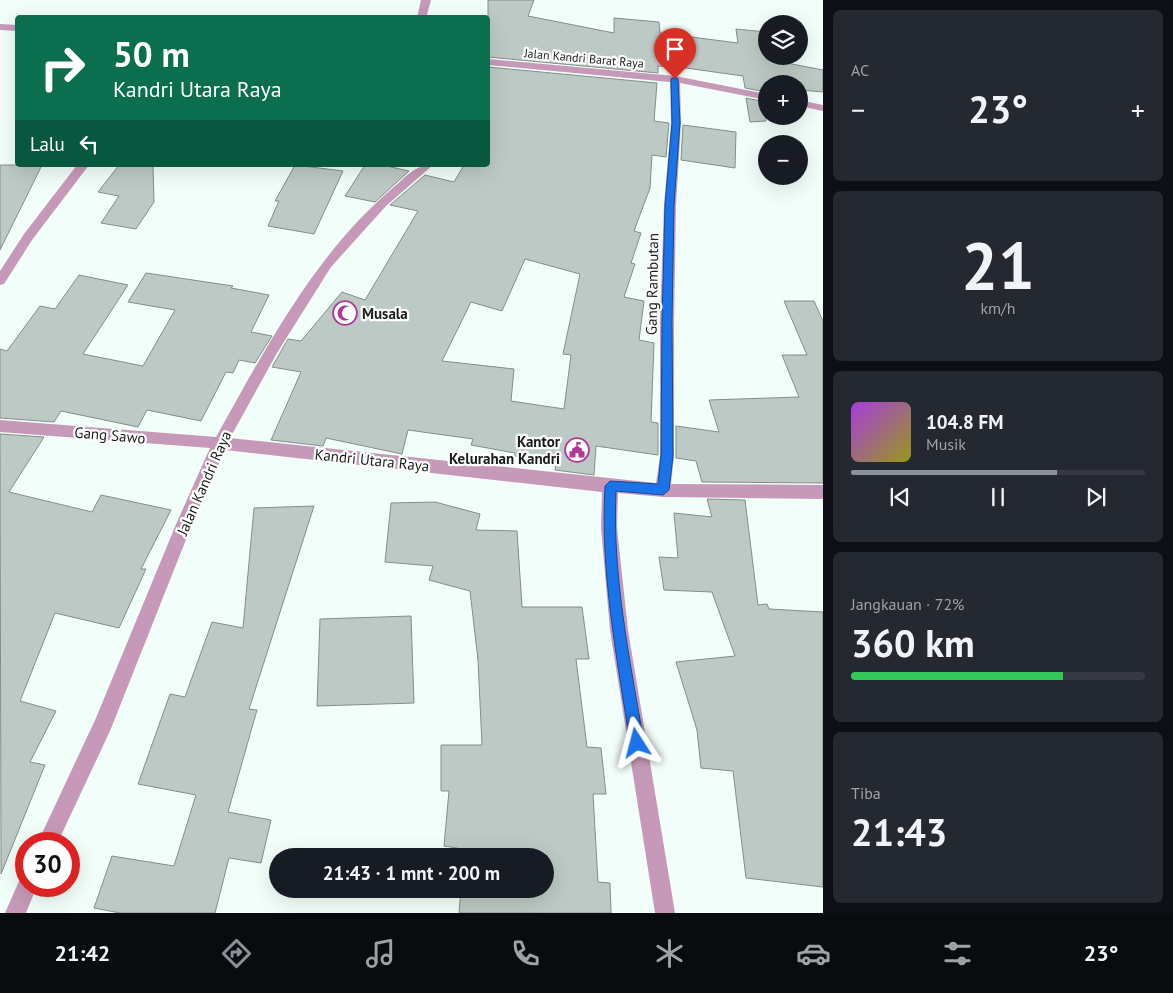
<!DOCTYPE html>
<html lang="id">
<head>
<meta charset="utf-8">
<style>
	:root { --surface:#171b24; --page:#242831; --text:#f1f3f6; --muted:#9ea1a6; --line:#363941; --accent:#8c9099 }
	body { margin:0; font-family:"PT Sans",sans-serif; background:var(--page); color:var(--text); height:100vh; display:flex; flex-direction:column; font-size:19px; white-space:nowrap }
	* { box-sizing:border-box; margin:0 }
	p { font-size:16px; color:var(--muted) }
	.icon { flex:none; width:28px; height:28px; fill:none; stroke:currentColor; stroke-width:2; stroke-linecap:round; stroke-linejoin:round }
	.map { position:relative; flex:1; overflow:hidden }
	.details { display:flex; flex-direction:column; gap:10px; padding:10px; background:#0d0f14; width:350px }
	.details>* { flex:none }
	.top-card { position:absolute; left:15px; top:15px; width:475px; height:152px; border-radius:5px; box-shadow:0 5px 20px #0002; background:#0b6e4f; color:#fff; overflow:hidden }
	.buttons { position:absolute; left:758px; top:15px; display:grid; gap:10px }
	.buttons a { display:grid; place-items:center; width:50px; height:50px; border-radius:50%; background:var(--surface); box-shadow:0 5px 20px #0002; font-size:25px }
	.speed { position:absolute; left:15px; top:832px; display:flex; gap:10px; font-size:25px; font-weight:700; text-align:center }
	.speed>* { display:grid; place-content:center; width:65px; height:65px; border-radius:50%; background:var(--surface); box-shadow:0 5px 20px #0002; line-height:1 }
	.speed .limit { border:8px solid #d22; background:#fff; color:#111 }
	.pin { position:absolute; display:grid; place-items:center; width:42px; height:42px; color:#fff; margin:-51px -21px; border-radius:50% 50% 50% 0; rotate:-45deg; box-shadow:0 0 5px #0007 }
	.pin .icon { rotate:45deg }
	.me { position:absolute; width:55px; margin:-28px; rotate:351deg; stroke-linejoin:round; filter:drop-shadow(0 0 4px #0008) }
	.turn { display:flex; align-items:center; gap:18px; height:105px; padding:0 15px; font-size:22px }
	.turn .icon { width:65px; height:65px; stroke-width:2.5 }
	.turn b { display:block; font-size:35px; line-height:42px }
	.then { display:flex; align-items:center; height:48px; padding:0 15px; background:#0003; gap:10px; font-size:19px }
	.big { font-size:38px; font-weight:700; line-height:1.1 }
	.details .tile { flex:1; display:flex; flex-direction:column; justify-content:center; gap:8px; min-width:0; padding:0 18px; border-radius:8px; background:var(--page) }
	.details .dial { align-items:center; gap:0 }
	.dial b { font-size:65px; line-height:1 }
	.song { display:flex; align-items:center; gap:15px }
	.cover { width:60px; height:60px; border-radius:8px; background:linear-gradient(135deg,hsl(280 70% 55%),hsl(60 70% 35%)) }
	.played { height:5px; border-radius:2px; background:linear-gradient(90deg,var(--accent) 70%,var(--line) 70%) }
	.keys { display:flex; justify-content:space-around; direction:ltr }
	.heat { display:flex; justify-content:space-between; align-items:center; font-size:28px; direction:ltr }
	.charge { height:8px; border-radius:4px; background:linear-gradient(90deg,#34c759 72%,var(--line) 0) }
	.trip { position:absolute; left:269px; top:848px; width:285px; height:50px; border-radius:25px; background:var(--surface); box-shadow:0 5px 20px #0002; font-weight:700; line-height:50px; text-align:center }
	.menu { display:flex; height:80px; justify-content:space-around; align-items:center; background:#090b0e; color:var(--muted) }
	.menu .icon { width:35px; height:35px }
	.menu .on { color:var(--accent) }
	.menu b { font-size:22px; color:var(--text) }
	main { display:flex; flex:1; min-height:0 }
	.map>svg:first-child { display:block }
	.building { fill:#bdc9c4; stroke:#838e8a; fill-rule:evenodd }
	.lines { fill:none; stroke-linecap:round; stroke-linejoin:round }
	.street { fill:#c799b8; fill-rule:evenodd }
	.route { fill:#1a73e8; stroke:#114b97 }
	.labels { text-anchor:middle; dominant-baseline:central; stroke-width:4.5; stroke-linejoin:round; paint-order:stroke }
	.far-street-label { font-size:12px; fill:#181d1b; stroke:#fff }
	.street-label { font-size:15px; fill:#181d1b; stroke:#fff }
	.poi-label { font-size:15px; font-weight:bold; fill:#181d1b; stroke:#fff; text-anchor:start }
</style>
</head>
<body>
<main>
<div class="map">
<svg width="823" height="913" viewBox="0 0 823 913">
	<rect width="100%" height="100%" fill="#f2fef9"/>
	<!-- building -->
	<g class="building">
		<path d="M488,0H534L528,16L614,33V18L659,22L660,33L738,43L736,29L766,32V59L823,70V92L799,90V84H766V92L745,88L743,76L686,68L658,66V73L488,57Z"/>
		<path d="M488,67L657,83L654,121L669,123L666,157L652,155L650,188L634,231L641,233L631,263L635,264L624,297L644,301L639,340L654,343L651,422L658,423V455L596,446L594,475L555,470L556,463L515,456V453L471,445L473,439L408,430L402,454L326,438L323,446L271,440L301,372L272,367L288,339L301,341L342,292L365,300L418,211L390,205L425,175L454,182L464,165H488ZM525,259L580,274L563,354L571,355L564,409L511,401L514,369L442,361L471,302L502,311Z"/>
		<path d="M746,98L766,102V121L750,122Z"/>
		<path d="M683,125L736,132L735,168L681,160Z"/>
		<path d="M0,165H42L0,250Z"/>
		<path d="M119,165H153L154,202L136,229L101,223L119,196L98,192Z"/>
		<path d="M295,165L343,171L314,234L268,226L279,201H275Z"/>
		<path d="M365,165H382L409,171L375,202L345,196Z"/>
		<path d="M146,273L233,286L231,288L269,295L251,332L272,336L255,363L239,360L233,373L226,372L201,421L147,410L138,427L61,411L54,422L0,418V349L7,351L40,306L55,309L79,275L128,285L83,354L143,366L175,310L128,302Z"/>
		<path d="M784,301H814L823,321V483L702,482L696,461L676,458V426L719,432L709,400L799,397L782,355H807Z"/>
		<path d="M0,434L44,437L9,492L92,512L101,495L171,510L141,569H146L119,628L55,613L20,701L56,711L30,762L45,765L1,874Z"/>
		<path d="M707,499L745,500L758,605L767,604L769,609L823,612V887L746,878L733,771L701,768L697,730L676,662L735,656L712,592L664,590L659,557L678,558L674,513L712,517Z"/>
		<path d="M435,502L480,514L476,530L517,531L522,607H582L589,659H576L587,747L601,748L606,794H593L598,882L610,883L611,913H459L461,889H545V856H463V849L444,846L449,791H441V745H482L478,660L470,591L429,580L433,566L385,562L391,503Z"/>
		<path d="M314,506L249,709L257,710L228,812L271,820L261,863L229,858L215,913H120L94,908L112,856L174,866L196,795L138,784L170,694L185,697L212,622L243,628L254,508Z"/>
		<path d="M411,616L414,703L317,706L320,619Z"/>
	</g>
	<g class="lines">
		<!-- street -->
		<g class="street">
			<path d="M421,0H431L426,18H417Z"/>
			<path d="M0,24L18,25V31L0,30Z"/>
			<path d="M488,59L675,76L766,94V100L680,83L681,123L676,205L674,322V456L671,484L823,485V499L663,497L618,493L617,528L628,630L675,913H655L610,630L601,528L602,492L225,450L193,522L110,731L57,844H37L96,718L177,522L210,448L0,432V420L216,437C266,348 315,253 395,186C408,175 415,165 433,165L386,206L331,267L277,353L230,438L656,483L660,456V322L664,205L671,123L670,82L488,65Z"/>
			<path d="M799,100L823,105V111L799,106Z"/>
			<path d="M77,165H89L32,240L4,284L0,285V271L24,234Z"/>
			<path d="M26,876V886H37L26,913H5L20,879Z"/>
		</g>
	</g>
	<!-- route -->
	<path class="route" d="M675,77L678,79L680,123L674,205L672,322L673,456L669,490L663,495L616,491C612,576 630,660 644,743L642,748L637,750L632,748L630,743C617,658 600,572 605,486L610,481L658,484L661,456L662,322L665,205L672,123L671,79Z"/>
	<!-- icons -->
	<defs>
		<g id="mosque-ring" transform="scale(1.25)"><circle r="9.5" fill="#fff" stroke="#af3a93" stroke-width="1.5"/><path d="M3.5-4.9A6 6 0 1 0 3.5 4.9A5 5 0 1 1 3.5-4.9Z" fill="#af3a93"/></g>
		<g id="civic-ring" transform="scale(1.25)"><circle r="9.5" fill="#fff" stroke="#af3a93" stroke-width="1.5"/><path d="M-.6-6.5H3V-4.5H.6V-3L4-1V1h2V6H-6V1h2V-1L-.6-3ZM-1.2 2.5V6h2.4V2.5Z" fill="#af3a93"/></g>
	</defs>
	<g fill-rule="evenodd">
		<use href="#mosque-ring" x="345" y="313"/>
		<use href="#civic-ring" x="577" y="450"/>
	</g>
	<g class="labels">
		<!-- far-street labels -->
		<g class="far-street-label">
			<text transform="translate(584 58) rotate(5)">Jalan Kandri Barat Raya</text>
		</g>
		<!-- street labels -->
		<g class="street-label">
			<text transform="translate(652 284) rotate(-89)">Gang Rambutan</text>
			<text transform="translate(110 435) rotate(5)">Gang Sawo</text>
			<text transform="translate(372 460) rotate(6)">Kandri Utara Raya</text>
			<text transform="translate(204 483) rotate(-66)">Jalan Kandri Raya</text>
		</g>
		<!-- poi labels -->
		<g class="poi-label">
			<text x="362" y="313">Musala</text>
			<text x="560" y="441" text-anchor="end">Kantor<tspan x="560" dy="17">Kelurahan Kandri</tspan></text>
		</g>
	</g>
</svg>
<div class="buttons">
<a><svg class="icon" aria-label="layers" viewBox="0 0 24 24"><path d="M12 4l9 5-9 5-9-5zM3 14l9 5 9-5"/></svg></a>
<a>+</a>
<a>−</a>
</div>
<div class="speed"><div class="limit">30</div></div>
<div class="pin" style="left:675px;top:79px;background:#d93025"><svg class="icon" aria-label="arrive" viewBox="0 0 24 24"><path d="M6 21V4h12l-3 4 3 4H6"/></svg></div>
<svg class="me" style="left:637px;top:743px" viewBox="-20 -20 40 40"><path d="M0-17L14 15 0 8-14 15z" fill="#1a73e8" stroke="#fff" stroke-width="4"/></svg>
<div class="trip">21:43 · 1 mnt · 200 m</div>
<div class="top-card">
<div class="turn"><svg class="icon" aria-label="right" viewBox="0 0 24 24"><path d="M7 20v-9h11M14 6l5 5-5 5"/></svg><div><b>50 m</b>Kandri Utara Raya</div></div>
<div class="then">Lalu<svg class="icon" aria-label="left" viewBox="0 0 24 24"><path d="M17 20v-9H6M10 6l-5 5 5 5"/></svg></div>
</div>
</div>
<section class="details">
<div class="tile"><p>AC</p>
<div class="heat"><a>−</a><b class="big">23°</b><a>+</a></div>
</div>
<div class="tile dial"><b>21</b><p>km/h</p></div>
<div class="tile">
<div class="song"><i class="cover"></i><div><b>104.8 FM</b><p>Musik</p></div></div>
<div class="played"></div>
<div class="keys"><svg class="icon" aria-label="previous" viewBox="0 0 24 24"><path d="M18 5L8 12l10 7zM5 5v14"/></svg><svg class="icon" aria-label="pause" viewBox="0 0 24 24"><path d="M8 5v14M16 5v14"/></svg><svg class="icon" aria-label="next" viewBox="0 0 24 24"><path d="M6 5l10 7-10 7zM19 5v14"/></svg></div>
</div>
<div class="tile"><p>Jangkauan · 72%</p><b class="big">360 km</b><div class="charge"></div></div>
<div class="tile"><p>Tiba</p><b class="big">21:43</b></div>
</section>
</main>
<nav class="menu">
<b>21:42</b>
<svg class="icon on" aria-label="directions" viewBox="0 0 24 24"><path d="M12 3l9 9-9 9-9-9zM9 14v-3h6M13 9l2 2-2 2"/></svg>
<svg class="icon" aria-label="music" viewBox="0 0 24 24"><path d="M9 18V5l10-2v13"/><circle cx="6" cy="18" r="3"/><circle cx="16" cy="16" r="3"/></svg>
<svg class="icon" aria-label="phone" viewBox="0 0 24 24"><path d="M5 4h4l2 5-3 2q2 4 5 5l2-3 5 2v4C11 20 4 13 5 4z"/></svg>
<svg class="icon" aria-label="climate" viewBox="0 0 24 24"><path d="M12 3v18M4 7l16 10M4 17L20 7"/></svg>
<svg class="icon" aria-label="car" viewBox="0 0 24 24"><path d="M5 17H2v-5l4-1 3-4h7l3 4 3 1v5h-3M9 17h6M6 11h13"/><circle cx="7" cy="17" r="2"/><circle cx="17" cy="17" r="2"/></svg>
<svg class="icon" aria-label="filters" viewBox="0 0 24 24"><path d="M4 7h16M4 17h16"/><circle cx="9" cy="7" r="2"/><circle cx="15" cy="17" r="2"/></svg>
<b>23°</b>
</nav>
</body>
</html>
